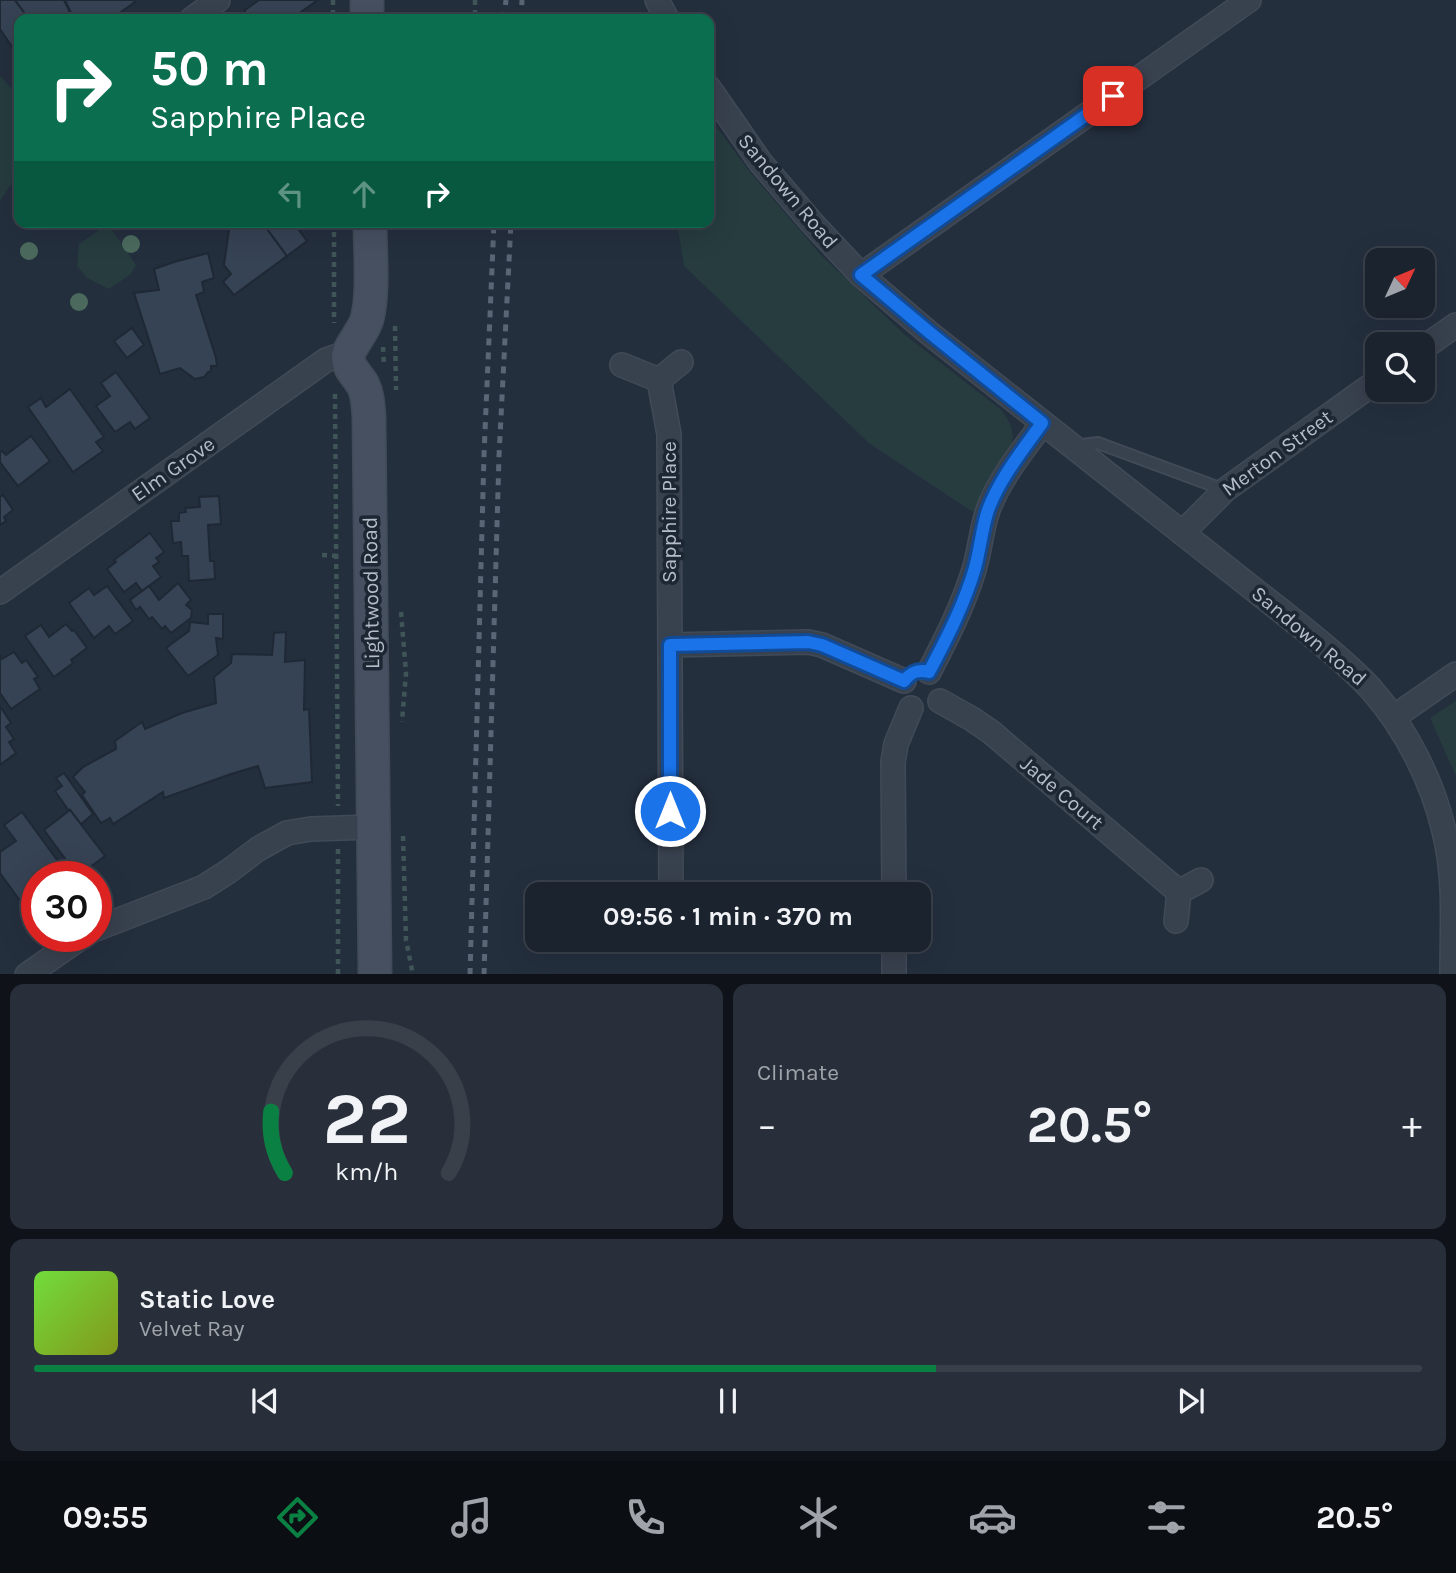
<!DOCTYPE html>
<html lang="en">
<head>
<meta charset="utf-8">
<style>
	:root { --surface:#1b232e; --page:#282f3a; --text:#f1f3f6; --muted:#a0a4aa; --line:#39404a; --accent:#0b8043 }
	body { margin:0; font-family:Karla,sans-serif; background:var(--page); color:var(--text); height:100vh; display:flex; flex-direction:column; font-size:26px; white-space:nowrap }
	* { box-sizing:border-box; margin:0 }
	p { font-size:23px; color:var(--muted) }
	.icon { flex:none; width:38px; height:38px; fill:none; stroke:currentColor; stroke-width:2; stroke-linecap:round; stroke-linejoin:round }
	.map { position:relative; height:974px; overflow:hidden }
	.sheet { display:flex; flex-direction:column; gap:10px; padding:10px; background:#0f1319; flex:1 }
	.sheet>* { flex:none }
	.hud { position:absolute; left:14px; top:14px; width:700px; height:214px; border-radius:14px; box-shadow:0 7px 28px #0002,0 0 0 2px var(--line); background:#0b6e4f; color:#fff; overflow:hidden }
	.needle { width:46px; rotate:46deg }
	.controls { position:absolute; left:1365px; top:248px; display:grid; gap:14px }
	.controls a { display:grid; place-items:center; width:70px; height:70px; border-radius:14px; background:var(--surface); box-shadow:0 7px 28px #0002,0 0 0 2px var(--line); font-size:35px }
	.speed { position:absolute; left:21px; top:861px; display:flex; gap:14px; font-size:35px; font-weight:700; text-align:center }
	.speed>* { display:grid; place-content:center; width:91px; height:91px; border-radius:50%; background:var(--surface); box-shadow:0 7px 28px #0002,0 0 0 2px var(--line); line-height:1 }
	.speed .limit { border:10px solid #d22; background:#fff; color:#111 }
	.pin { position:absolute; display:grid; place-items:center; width:60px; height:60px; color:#fff; margin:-30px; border-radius:14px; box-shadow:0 4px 10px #0006 }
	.me { position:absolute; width:77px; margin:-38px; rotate:0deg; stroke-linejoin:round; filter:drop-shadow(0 0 5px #0008) }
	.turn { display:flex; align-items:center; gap:24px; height:147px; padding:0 21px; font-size:32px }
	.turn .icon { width:91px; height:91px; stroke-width:2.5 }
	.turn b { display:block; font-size:49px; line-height:60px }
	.lanes { display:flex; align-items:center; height:66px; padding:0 21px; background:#0003; justify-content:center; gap:35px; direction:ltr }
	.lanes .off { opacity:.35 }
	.big { font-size:52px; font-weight:700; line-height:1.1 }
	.sheet .card { flex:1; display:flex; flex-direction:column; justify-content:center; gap:10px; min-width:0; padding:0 24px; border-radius:14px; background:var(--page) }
	.sheet .dial { align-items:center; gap:0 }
	.dial svg { height:182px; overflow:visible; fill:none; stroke:var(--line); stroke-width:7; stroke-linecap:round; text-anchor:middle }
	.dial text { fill:var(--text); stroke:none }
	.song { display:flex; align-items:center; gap:21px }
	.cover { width:84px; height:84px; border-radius:10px; background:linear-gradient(135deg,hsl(100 70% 55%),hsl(70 70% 35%)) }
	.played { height:7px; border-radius:4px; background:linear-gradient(90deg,var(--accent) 65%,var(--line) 65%) }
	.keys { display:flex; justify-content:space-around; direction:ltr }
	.heat { display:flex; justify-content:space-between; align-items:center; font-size:38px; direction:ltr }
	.sheet .tiles { flex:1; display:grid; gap:10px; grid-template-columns:1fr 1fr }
	.card:last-child { grid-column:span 2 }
	.trip { position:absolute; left:525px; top:882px; width:406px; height:70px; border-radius:14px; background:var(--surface); box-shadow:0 7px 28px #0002,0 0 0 2px var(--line); font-weight:700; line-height:70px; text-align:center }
	.dock { display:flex; height:112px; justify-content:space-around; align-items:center; background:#0b0e12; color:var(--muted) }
	.dock .icon { width:49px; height:49px }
	.dock .current { color:var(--accent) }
	.dock b { font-size:32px; color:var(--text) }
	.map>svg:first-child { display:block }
	.green { fill:#263c3f }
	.building { fill:#364354; stroke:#1f2835; stroke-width:2 }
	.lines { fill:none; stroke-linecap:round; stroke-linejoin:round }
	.lane-casing { stroke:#414a57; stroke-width:14 }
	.street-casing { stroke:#414a57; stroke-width:26 }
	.secondary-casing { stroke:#414a57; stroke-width:35 }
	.path { stroke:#3f5557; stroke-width:4.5; stroke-dasharray:5 5; stroke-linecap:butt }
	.lane { stroke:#38414e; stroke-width:10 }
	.street { stroke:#38414e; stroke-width:23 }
	.secondary { stroke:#465061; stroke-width:32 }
	.rail { stroke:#5a6575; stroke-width:5; stroke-dasharray:7 7; stroke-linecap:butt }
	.tree { fill:#4b6a5d }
	.route-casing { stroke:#114b97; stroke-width:18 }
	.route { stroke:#1a73e8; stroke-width:12 }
	.labels { text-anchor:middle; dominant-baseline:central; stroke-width:7; stroke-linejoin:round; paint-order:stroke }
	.street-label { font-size:21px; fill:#b4bcc9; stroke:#1d2633 }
</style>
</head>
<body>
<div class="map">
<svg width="1456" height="975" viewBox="0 0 1456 975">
	<rect width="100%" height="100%" fill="#242f3e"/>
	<!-- green -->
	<g class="green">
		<path d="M0,76L11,88L19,103V172L0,201Z"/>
		<path d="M709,117L750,172L820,254L905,335L1000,409C1031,444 998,462 983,492C980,499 978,507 976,514L870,444L684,266L677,222H709Z"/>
		<path d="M108,224L136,265L131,274L109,289L87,278L77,266L79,244Z"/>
		<path d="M1456,701V776L1430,718Z"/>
	</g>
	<!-- building -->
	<g class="building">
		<path d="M0,0H15L29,19H19V57L0,29Z"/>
		<path d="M15,0H64L73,19H29Z"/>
		<path d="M65,0H134L135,2L111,19H74Z"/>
		<path d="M259,0H318L291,19H245V10Z"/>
		<path d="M225,222H262L287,256L234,295L223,282L231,274L224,265L229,230Z"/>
		<path d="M262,222H293L307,241L287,256Z"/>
		<path d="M208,253L214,278L202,282L204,292L196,295L216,358L217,366H211V371L208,372L204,377L195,379L180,368L160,374L134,293L159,290L154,269L174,262Z"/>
		<path d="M132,328L144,345L127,358L114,341Z"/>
		<path d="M116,372L150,418L135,429L130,422L115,432L96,406L110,396L101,383Z"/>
		<path d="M70,389L104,437L96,442L103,451L73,472L28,407L41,398L46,407Z"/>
		<path d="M31,436L50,461L18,486L0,462V452L2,451L6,455Z"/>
		<path d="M3,495L13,510L4,517L6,521L0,525V497Z"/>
		<path d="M219,496L221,524L208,525L210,561H214L215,579L189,581L188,556H182L181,542L173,543L171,521H179V513L186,512L185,508L200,507L199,497Z"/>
		<path d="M150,533L164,552L156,558L159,562L153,566L161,577L142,591L136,583L124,592L107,569L116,562L114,560Z"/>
		<path d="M178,583L191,600L186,605L192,610L191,618L171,633L165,626L162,629L152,617L149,619L140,607L136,610L130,600L149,586L159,600Z"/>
		<path d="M107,586L133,621L115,634L109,626L94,638L69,603L89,588L94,595Z"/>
		<path d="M208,614H223V639L216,638L218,655L188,676L166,648L189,631L190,622L208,624Z"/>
		<path d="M66,624L72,631L74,630L87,648L71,660L73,663L54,677L25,636L41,625L49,637Z"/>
		<path d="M286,632L285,662L305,660L304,710L309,709L312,782L265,788L258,766L231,774L164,798L163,792L113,824L110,818L101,823L82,795L85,792L73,777L83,767L116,749L115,741L142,722L145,729L182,713L216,703L214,677L231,663L232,654L272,655L274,633Z"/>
		<path d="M14,652L22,663L26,660L38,677L34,679L40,689L11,709L0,693V656L2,659Z"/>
		<path d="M0,706L11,723L6,727L14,739L9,742L16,753L0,765Z"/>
		<path d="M64,773L93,814L81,824L70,810L69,811L55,791L62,786L56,778Z"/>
		<path d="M70,810L105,856L78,876L44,830Z"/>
		<path d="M22,812L68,875L66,877H37V901L26,909L0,873V852L16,841L4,825Z"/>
	</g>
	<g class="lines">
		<!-- lane casing -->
		<g class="lane-casing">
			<path id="lane" d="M1075,446L1098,443L1225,490"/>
		</g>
		<!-- street casing -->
		<g class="street-casing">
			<g id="street">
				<path d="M657,0L667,19"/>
				<path d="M192,19L218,0"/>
				<path d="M709,88L761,163L813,224L861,275L929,333L1304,629C1327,648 1351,667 1371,689C1406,729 1432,780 1444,831C1456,877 1452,927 1452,975"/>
				<path d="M861,275L1249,0"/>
				<path d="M1423,348L1456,325"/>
				<path d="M622,365L659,380L681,362"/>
				<path d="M659,380L669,434L671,894"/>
				<path d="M1182,533L1225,490L1377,381"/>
				<path d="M0,592L326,360L349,352"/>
				<path d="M670,645L808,642L822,645L904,681"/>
				<path d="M929,672C946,639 962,608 973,573C980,552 981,530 988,510C1000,478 1023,450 1043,423"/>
				<path d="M940,701L972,719L991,732L1179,892"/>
				<path d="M1394,717L1456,674"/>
				<path d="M894,894L893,762L896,744L911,708"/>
				<path d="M1176,921L1179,892L1201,880"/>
				<path d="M96,929L204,887L229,871L258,849L287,833L311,829L374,827"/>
				<path d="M894,940V975"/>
				<path d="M27,975L83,936"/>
			</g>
		</g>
		<!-- secondary casing -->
		<g class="secondary-casing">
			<g id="secondary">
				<path d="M367,0V19"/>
				<path d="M370,222C370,249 374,294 367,319C364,331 348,348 348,357C348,368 358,376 363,385C368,395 368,406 369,417L375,975"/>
			</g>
		</g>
		<!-- path -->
		<g class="path">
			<path d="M333,0V19"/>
			<path d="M475,0V19"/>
			<path d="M334,222V323"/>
			<path d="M395,326L396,390"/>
			<path d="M383,347L384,366"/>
			<path d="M335,394L338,806"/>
			<path d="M322,555L339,556"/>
			<path d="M401,612L406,673L402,722"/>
			<path d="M403,836L406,940L413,975"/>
			<path d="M338,849V975"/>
		</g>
		<!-- lane -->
		<use href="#lane" class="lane"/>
		<!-- street -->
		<use href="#street" class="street"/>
		<!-- secondary -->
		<use href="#secondary" class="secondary"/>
		<!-- rail -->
		<g class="rail">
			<path d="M504,19L506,0"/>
			<path d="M521,19L522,0"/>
			<path d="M470,975L484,455L494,222"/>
			<path d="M484,975L499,456L511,222"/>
		</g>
	</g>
	<!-- trees -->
	<g class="tree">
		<circle cx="131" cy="244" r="9"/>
		<circle cx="29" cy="251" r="9"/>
		<circle cx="79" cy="302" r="9"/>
	</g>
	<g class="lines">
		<!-- route casing -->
		<g class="route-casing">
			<path id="route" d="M670,811V645L808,642L822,645L904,681C911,672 918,669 929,672C947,638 964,605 975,568C980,549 982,528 988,510C1000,478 1023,450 1042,423L929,332L861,275L1113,96"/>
		</g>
		<!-- route -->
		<use href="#route" class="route"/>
	</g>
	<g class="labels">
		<!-- street labels -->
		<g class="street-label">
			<text transform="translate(788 191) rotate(50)">Sandown Road</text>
			<text transform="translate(1277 453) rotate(-36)">Merton Street</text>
			<text transform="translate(173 469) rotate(-35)">Elm Grove</text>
			<text transform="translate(669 512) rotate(-90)">Sapphire Place</text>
			<text transform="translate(371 593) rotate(-91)">Lightwood Road</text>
			<text transform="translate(1309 636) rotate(40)">Sandown Road</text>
			<text transform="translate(1062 793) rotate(40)">Jade Court</text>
		</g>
	</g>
</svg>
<div class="controls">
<a><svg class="needle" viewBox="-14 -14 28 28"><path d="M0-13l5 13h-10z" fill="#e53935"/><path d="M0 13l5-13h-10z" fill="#a0a4aa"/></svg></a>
<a><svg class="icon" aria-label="search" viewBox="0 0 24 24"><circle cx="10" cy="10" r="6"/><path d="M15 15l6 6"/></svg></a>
</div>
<div class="speed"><div class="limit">30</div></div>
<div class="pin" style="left:1113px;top:96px;background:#d93025"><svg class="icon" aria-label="arrive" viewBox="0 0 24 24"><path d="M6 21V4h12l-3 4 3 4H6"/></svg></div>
<svg class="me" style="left:670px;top:811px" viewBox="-20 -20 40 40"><circle r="17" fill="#1a73e8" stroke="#fff" stroke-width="3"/><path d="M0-11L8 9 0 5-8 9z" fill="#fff"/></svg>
<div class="trip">09:56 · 1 min · 370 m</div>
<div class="hud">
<div class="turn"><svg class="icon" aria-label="right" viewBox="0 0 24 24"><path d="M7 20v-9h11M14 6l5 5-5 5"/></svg><div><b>50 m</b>Sapphire Place</div></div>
<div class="lanes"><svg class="icon off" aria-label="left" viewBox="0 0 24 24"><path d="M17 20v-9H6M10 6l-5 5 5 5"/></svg><svg class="icon off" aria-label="ahead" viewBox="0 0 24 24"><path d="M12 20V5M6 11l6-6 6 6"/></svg><svg class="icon" aria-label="right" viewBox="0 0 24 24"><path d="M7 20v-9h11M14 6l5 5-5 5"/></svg></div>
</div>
</div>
<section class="sheet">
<div class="tiles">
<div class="card dial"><svg viewBox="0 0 100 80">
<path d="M14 69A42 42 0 1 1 86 69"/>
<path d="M14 69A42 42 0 0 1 8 42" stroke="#0b8043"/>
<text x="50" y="56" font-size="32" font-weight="700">22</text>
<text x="50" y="72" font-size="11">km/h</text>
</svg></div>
<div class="card"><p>Climate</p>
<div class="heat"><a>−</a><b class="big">20.5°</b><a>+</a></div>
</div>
<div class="card">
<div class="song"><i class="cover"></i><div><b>Static Love</b><p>Velvet Ray</p></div></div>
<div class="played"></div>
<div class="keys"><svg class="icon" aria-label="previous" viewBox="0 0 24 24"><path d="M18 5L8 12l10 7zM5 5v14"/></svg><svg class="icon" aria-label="pause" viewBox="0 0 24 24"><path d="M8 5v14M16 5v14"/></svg><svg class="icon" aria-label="next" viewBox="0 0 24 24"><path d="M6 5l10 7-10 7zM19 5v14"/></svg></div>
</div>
</div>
</section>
<nav class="dock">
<b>09:55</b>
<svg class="icon current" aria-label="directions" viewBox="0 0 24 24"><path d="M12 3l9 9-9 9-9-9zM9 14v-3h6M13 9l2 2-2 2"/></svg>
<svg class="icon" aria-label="music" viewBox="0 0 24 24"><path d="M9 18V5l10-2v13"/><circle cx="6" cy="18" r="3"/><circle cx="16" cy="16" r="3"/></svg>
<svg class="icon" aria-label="phone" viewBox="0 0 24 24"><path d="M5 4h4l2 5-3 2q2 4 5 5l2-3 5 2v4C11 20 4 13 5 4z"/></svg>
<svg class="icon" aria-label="climate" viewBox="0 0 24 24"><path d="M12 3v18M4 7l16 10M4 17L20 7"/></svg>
<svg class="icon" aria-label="car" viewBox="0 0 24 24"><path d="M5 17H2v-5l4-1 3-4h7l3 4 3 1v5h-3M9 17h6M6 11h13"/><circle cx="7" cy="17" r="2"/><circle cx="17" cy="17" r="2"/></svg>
<svg class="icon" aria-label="filters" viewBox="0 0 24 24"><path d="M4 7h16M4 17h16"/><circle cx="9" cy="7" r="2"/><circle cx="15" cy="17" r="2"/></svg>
<b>20.5°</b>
</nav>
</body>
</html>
